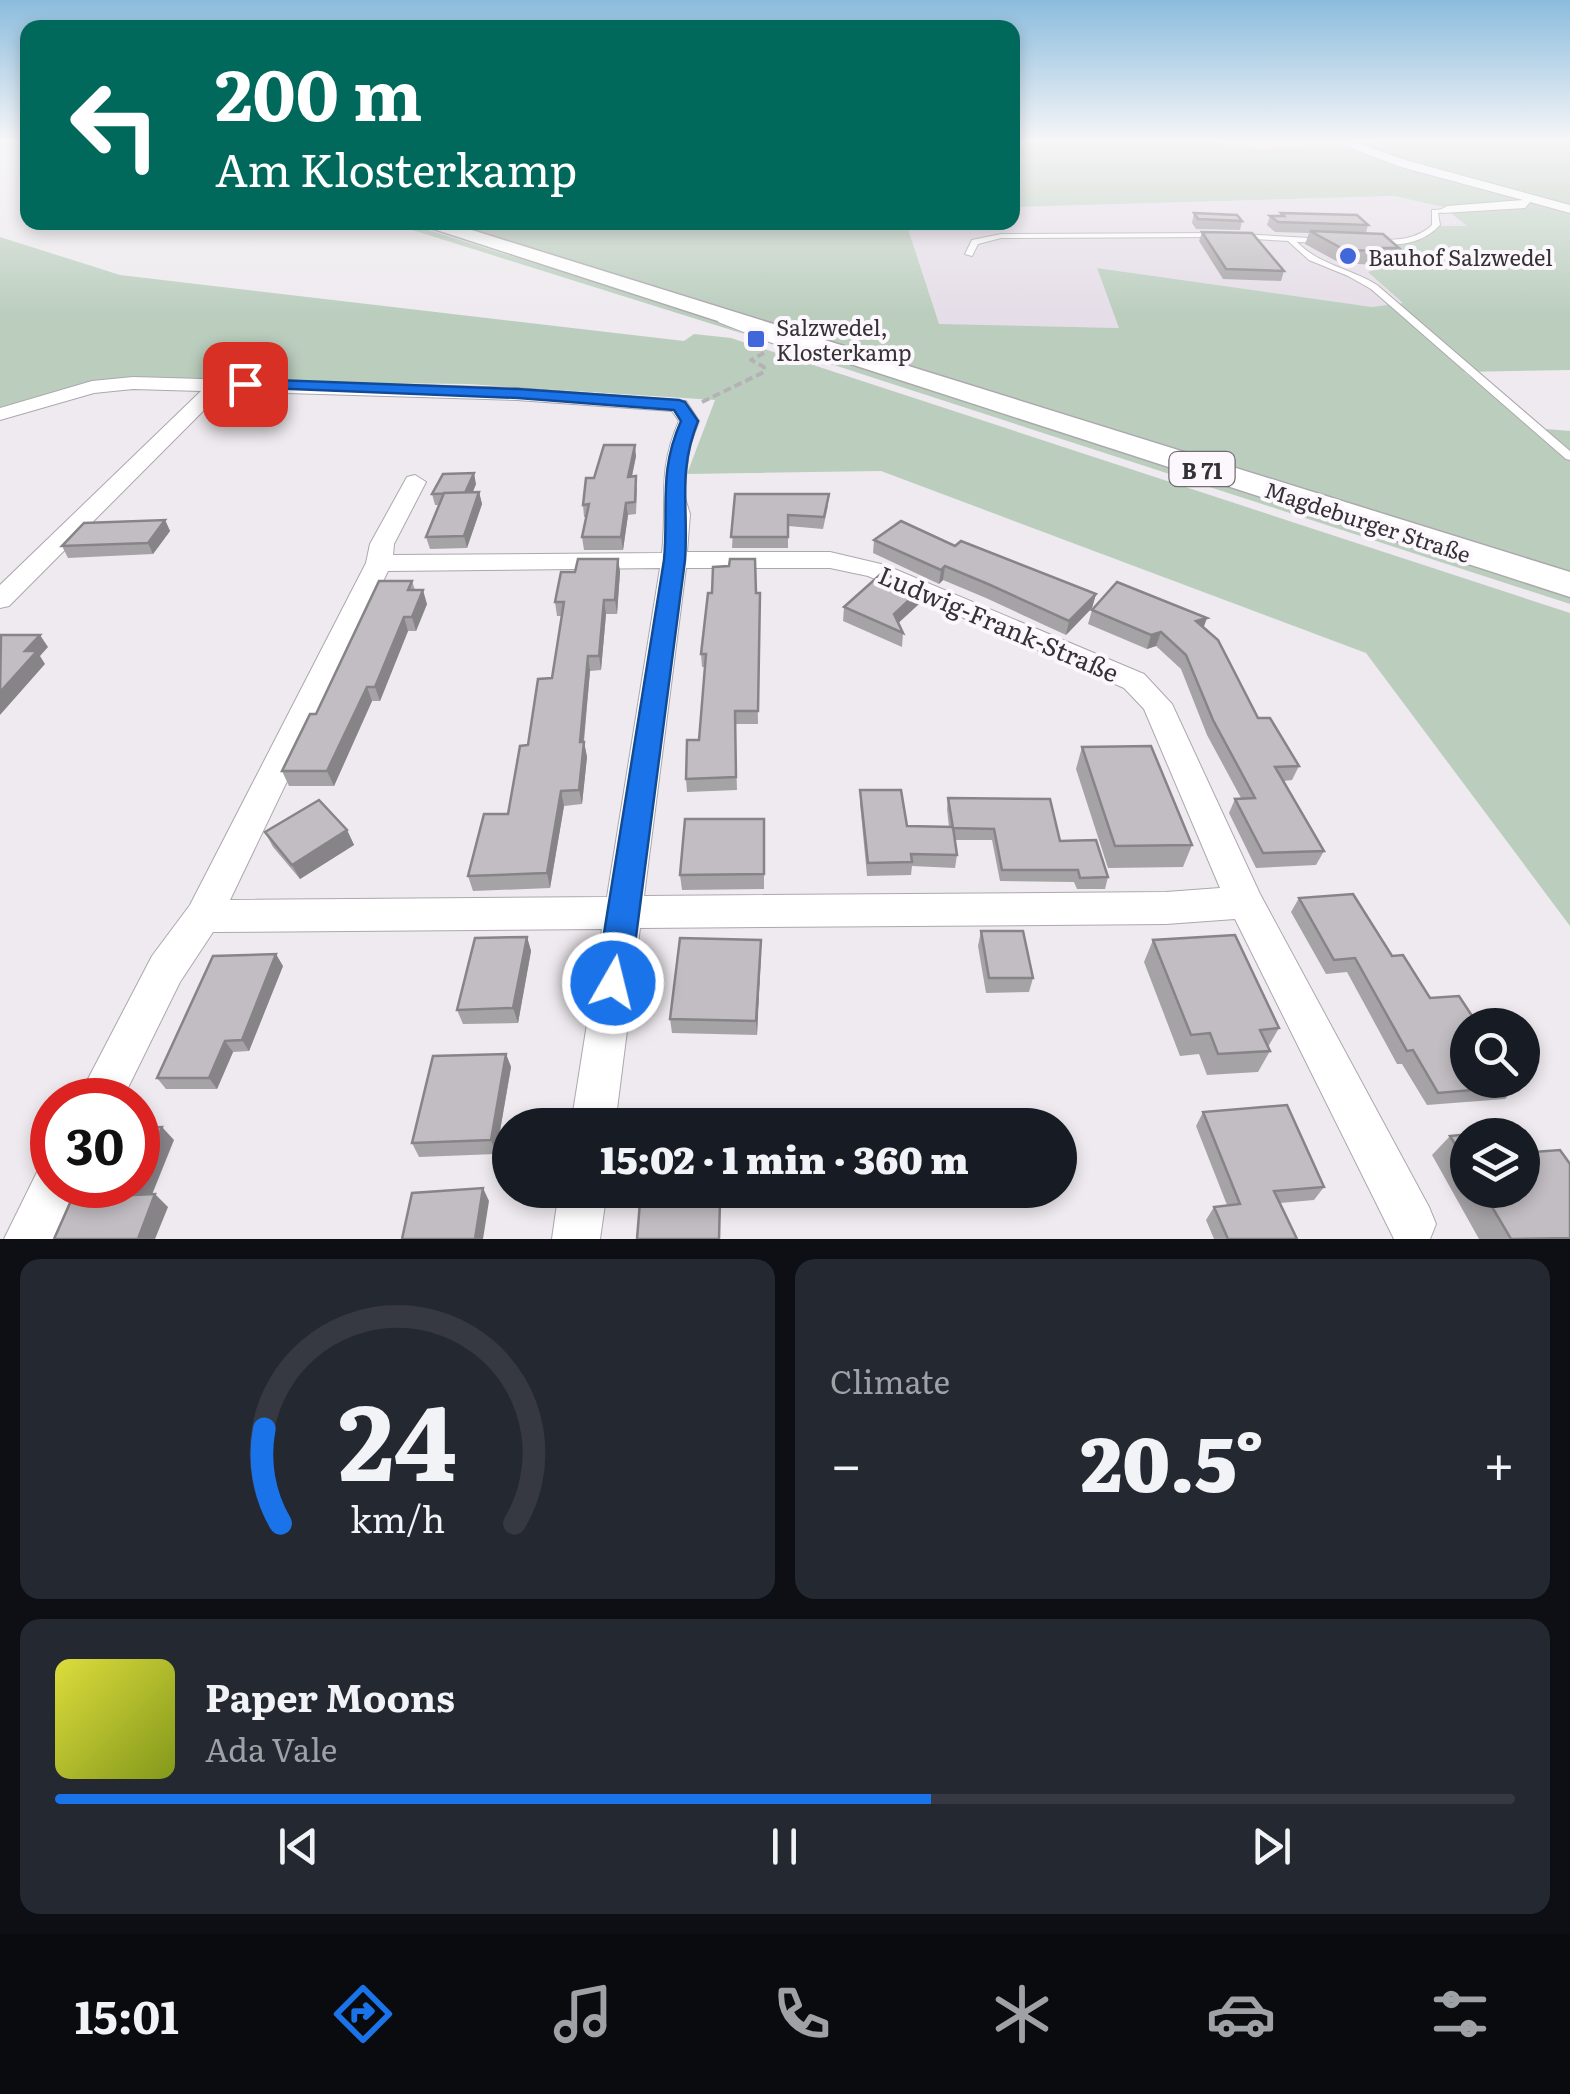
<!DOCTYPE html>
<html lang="en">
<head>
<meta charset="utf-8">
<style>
	:root { --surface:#171b24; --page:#242831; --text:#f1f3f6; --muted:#9ea1a6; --line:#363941; --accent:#1a73e8 }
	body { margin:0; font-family:Literata,serif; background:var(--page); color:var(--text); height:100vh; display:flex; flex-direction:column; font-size:38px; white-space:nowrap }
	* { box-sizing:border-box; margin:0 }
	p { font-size:32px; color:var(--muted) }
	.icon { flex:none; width:55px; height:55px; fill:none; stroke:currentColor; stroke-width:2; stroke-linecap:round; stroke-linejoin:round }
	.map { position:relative; height:1239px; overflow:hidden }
	.drawer { display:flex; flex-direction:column; gap:20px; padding:20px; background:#0d0f14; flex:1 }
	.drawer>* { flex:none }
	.guide { position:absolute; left:20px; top:20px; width:1000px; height:210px; border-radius:20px; box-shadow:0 5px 15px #0003; background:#00695c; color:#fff; overflow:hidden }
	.controls { position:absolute; left:1450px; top:1008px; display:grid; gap:20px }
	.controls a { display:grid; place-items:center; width:90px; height:90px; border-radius:50%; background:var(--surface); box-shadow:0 5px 15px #0003; font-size:50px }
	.speed { position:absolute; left:30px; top:1078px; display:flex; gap:20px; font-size:50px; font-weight:700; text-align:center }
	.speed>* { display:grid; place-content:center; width:130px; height:130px; border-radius:50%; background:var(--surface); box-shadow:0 5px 15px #0003; line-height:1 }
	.speed .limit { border:15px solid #d22; background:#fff; color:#111 }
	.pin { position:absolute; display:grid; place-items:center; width:85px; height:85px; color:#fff; margin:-42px; border-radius:20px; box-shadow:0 5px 15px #0006 }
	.me { position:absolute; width:110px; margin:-55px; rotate:8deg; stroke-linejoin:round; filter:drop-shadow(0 0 8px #0008) }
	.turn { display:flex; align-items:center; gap:35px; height:210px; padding:0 30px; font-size:45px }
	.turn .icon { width:130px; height:130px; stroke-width:2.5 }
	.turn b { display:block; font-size:70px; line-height:85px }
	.big { font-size:75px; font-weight:800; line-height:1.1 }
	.drawer .card { flex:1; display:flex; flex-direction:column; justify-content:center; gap:15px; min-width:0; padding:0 35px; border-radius:20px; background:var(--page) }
	.drawer .dial { align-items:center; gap:0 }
	.dial svg { height:260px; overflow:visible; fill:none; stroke:var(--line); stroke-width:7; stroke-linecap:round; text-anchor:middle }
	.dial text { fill:var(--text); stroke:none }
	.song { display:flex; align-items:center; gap:30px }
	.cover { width:120px; height:120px; border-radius:15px; background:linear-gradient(135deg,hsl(60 70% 55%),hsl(70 70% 35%)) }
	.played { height:10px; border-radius:5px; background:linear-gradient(90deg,var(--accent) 60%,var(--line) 60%) }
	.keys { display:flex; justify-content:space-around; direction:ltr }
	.heat { display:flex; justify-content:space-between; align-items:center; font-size:55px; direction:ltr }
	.drawer .tiles { flex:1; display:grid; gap:20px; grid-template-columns:1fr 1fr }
	.card:last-child { grid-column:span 2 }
	.trip { position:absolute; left:492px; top:1108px; width:585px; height:100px; border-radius:50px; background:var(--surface); box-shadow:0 5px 15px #0003; font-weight:800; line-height:100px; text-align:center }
	.tab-bar { display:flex; height:160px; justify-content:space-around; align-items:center; background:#090b0e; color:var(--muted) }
	.tab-bar .icon { width:70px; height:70px }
	.tab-bar .active { color:var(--accent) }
	.tab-bar b { font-size:45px; color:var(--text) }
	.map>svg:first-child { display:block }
	.built { fill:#e5dde7 }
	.green { fill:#bbcebe }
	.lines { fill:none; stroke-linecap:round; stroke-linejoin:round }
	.lane-casing { stroke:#aca8ad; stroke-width:2 }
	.street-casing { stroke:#aca8ad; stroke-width:2 }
	.primary-casing { stroke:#aca8ad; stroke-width:3 }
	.path-far1 { stroke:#b5b2b6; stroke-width:2.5; stroke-dasharray:5 2.5; stroke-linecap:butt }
	.path { stroke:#b5b2b6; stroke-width:4; stroke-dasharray:8 4; stroke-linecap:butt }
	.lane { fill:#fff; fill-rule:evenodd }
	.street { fill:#fff; fill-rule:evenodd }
	.primary { fill:#fff; fill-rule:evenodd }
	.wall { fill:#a6a3a7; fill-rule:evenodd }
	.shaded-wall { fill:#878488 }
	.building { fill:#c1bdc2; stroke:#878488; stroke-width:2.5 }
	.route { fill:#1a73e8; stroke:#114b97; stroke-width:2.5 }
	.poi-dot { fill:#4168da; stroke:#fbf7fc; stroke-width:4 }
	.labels { text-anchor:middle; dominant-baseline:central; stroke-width:8; stroke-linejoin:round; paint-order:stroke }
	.far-poi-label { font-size:22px; fill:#343234; stroke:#fbf7fc; text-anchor:start }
	.shield { fill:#fbf7fc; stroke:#706d70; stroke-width:2.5 }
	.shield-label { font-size:22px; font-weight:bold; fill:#343234 }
	.far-street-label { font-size:22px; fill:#343234; stroke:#fbf7fc }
	.street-label { font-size:25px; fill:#343234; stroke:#fbf7fc }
</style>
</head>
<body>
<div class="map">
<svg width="1570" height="1239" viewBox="0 0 1570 1239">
	<rect width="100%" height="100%" fill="#eeeaef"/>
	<!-- built -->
	<path class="built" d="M1394,196L1443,207L1468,227L1394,244L1407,259L1369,272L1404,303L1372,307L1098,268L1120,328L938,325L906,223L1012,222L1013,207Z"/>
	<!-- green -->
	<g class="green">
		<path d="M1013,140H1195L1263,149L1432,140H1570V370L1464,372L1534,428L1570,431V572L451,223H906L939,324L1119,328L1097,268L1372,307L1403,303L1368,272L1407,259L1393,243L1425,238L1439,226H1467L1443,207L1394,196L1013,207Z"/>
		<path d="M390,223H406L711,319L744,334Z"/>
		<path d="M0,237L120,275L684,341L694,334L731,338L1570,613V926L1366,653L881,471L687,474L715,400L467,384L123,380L0,409Z"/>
		<path d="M816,353L1570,593V604L800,354Z"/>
	</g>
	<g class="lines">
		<!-- lane casing -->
		<g class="lane-casing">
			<g id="lane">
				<path d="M1449,209V211L1438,213L1440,225C1423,244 1394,248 1371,242L1375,240C1397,240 1416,240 1432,225V210Z"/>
				<path d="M1219,233H1222V237L1001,238L978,244L972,256L965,254L972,240L1001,234Z"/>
				<path d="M1240,234L1327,239V243H1324L1297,242C1319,265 1350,268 1377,285L1570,451V460L1566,459L1371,289L1348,276L1309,260L1288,241L1237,238L1236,236Z"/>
				<path d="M718,318H724L778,339L824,351L819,354L772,343L718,322Z"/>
			</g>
		</g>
		<!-- street casing -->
		<g class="street-casing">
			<g id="street">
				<path d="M1330,140H1347L1409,161L1570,205V213L1530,202L1525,208L1442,213L1440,210L1447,206L1523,200L1401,167Z"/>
				<path d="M133,377L517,388L686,401L699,421L689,448L684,495L690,514L687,552H830L885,565L1144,674L1172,704L1260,894L1429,1207L1436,1224L1430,1239H1394L1235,919L1166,924L640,928L615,1125H571L602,929L213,932L180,982L122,1100H77L152,956L190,905L366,563L370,544L407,477L415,475L426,482L394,544L393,555L662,553C668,500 656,474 679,421L672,411L517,400L223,391L9,606L0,608V585L201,391L133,389L94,393L0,420V408L92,381ZM660,568L607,897L230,900L388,571ZM686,568H830L868,576L1124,688L1144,709L1220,888L1166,892L644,896Z"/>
				<path d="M52,1163V1185H79L54,1239H4L39,1168Z"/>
				<path d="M559,1190H607L600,1239H552Z"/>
			</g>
		</g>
		<!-- primary casing -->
		<g class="primary-casing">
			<path id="primary" d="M412,222H446L1570,572V597Z"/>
		</g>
		<!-- path-far1 -->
		<g class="path-far1">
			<path d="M0,144L24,140"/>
			<path d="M386,222L402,228"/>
		</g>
		<!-- path -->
		<path class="path" d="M702,402L764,372V367L751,360L764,353"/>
		<!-- lane -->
		<use href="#lane" class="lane"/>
		<!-- street -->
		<use href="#street" class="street"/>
		<!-- primary -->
		<use href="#primary" class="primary"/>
	</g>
	<!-- wall -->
	<g class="wall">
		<path d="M1194,213L1242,221L1240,230L1196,229L1192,223Z"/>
		<path d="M1281,213L1368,225L1366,233L1399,248L1394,262H1378L1377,265L1340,263L1305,244L1309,233L1275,232L1267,225L1270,216H1280Z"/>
		<path d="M1202,232L1284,271L1281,281L1223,279L1199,241Z"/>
		<path d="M636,456L632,477L637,488L636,514L628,515L623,550H584L582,537L586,517H584L583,505L594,478Z"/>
		<path d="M476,484L473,492H479L482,504L467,548L430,549L426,537L439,505H435L432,494Z"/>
		<path d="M735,494L828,506L823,529L788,526V548H732Z"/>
		<path d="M165,520L170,531L153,554L68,558L62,546Z"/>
		<path d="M874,540L955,546L1096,594L1092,608L1066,635L986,598L943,580L939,584L873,553Z"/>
		<path d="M618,559L620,572L617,614H606L601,670L590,671L584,742L587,757L582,804L564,806L550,888L473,891L468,876L508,814L552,678L562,616H557L555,602L575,572Z"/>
		<path d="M755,559L758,724H735L737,790L687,792L686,779L699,740L705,667H702L701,654L712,593L729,566Z"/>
		<path d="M412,581L415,590L427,604L416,631H408L380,701H372L334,786H289L282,771L316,714Z"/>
		<path d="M920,603L898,623L903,633L902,647L843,621L844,607Z"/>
		<path d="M1092,610L1204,628L1258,718L1299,766L1292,780L1284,781L1324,851L1316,865L1256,868L1229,813L1235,799L1241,798L1207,735L1181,669L1156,646L1147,649L1088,624Z"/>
		<path d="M1082,747L1192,845L1183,867L1108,868L1076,769Z"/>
		<path d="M860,790L907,826L949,827L947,809L948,798L1060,841L1108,877L1105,889H1077L1074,882L1000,881L992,840H955L957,855L955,868L912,866L911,875L867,876L860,803Z"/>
		<path d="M764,819V889L682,890L680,875Z"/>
		<path d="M347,830L354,845L300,879L273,847L265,832Z"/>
		<path d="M1299,898L1392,956L1430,998L1518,1086L1505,1099L1427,1105L1402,1064H1397L1347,972L1326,974L1291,912Z"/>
		<path d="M981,931L1033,978L1029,992L986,993L978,946Z"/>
		<path d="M527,937L531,951L518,1023L463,1024L457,1010Z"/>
		<path d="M761,940L757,1035L672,1033L670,1019Z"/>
		<path d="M1153,940L1279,1028L1268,1047L1270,1051L1258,1072L1207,1075L1199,1054L1180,1056L1144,962Z"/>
		<path d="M283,966L249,1051L233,1052L217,1089H166L157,1078Z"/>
		<path d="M506,1054L511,1067L496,1154L419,1157L412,1143Z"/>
		<path d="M1203,1112L1324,1187L1314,1200L1280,1203L1297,1239H1214L1206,1220L1214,1207L1227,1205L1196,1126Z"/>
		<path d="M1519,1129L1534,1152L1560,1150L1570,1164V1239H1479L1432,1155L1450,1136ZM1468,1135H1522V1190H1468Z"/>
	</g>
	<!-- shaded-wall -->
	<g class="shaded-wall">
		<path d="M635,445L636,456L629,489L628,477Z"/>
		<path d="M474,473L476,484L467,505L465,494Z"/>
		<path d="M479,492L482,504L467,548L464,536Z"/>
		<path d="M626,503L628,515L623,550L621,537Z"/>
		<path d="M165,520L170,531L153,554L148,543Z"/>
		<path d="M618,559L620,572L617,614L615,600Z"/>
		<path d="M945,566L943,580L939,584L941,570Z"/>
		<path d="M921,589L920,603L893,628L894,614Z"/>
		<path d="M423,590L427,604L416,631L412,617Z"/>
		<path d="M1096,594L1092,608L1066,635L1069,621Z"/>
		<path d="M604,600L606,614L601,670L599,656Z"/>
		<path d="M404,617L408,631L380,701L375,687Z"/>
		<path d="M1207,618L1202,632L1196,621Z"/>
		<path d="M1161,632L1156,646L1147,649L1151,635Z"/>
		<path d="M40,635L48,647L40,656L45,664L0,715V692L25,651Z"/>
		<path d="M588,656L590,671L582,757L580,742Z"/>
		<path d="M367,687L372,701L334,786L327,771Z"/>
		<path d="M584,742L587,757L582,804L579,790Z"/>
		<path d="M561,791L564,806L550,888L547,873Z"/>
		<path d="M347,830L354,845L300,879L292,865Z"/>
		<path d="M527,937L531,951L518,1023L513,1008Z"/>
		<path d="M761,940V955L757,1035L756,1021Z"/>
		<path d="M276,954L283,966L249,1051L242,1040Z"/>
		<path d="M225,1041L233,1052L217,1089L209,1078Z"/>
		<path d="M506,1054L511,1067L496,1154L491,1140Z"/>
		<path d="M162,1127L174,1140L147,1207L134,1195Z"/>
		<path d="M483,1188L489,1201L483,1239H475Z"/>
		<path d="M155,1194L168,1207L155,1239H138Z"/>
	</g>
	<!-- building -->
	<g class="building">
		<path d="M1194,213L1237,215L1242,221L1198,219Z"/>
		<path d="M1281,213L1357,215L1368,225L1278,222L1270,216H1284Z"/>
		<path d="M1310,231L1383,234L1399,248H1379L1382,251L1345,250Z"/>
		<path d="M1202,232L1252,233L1284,271L1226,269Z"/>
		<path d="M604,445H635L628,477L636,476L635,502L626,503L621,537H582L589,504L583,505L586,478H594Z"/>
		<path d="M474,473L465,493L432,494L443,474Z"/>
		<path d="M479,492L464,536L426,537L444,493Z"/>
		<path d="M735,494H829L824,517L788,515V537H731Z"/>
		<path d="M165,520L148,543L62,546L84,523Z"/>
		<path d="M901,521L955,546L961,541L1096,594L1069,621L988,584L945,566L941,570L874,540Z"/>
		<path d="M578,559H618L615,600H604L599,656H588L580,742H584L579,790L561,791L547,873L468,876L484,814H508L520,746L528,745L538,679L552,678L564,602H555L561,572H575Z"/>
		<path d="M730,559H755L756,593H760L758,711H735L736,777L686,779L687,740H699L706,654H701L708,593H712L713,567L729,566Z"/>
		<path d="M882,573L921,589L894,614L903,633L844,607Z"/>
		<path d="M379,581H412L408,590H423L412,617H404L375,687H367L327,771H282L310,714H316Z"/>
		<path d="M1117,582L1207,618L1196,621L1218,640L1258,718H1270L1299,766L1275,767L1324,851L1263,853L1235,799L1255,798L1213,720L1186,655L1161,632L1151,635L1092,610Z"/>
		<path d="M1,635H40L25,651H37L0,692Z"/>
		<path d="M1151,746L1192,845L1115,846L1082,747Z"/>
		<path d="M860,790H901L907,826L953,827L957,855L911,854L912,862L868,863Z"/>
		<path d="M948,798L1050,799L1060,841L1096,840L1108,877L1080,878L1078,870H1002L994,829L953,828Z"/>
		<path d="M319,800L347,830L292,865L265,832Z"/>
		<path d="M685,819H764V874L680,875Z"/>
		<path d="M1353,894L1392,956L1403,955L1430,998L1459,996L1478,1025H1468V1080H1514L1518,1086L1438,1093L1413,1050L1407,1051L1355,958L1334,960L1299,898Z"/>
		<path d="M981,931H1023L1033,978H989Z"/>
		<path d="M1235,935L1279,1028L1260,1030L1270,1051L1218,1054L1210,1033L1191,1035L1153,940Z"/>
		<path d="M527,937L513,1008L457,1010L475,938Z"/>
		<path d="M680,938L761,940L756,1021L670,1019Z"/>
		<path d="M276,954L242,1040L225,1041L209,1078H157L213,956Z"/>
		<path d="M506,1054L491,1140L412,1143L433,1056Z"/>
		<path d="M1287,1105L1324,1187L1274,1191L1297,1239H1228L1214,1207L1240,1204L1203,1112Z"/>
		<path d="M162,1127L134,1195L155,1194L138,1239H54L78,1185H138V1128Z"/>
		<path d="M1519,1129L1534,1152L1560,1150L1570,1164V1238L1511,1239L1482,1190H1522V1135H1468V1165L1450,1136Z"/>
		<path d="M483,1188L475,1239H402L412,1193Z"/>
		<path d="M720,1200L719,1239H637L640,1202Z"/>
	</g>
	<!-- sky -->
	<linearGradient id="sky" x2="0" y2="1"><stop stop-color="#8bbcdd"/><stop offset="0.45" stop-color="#f7f6f8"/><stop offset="1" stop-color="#f7f6f8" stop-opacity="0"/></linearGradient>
	<rect width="1570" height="313" fill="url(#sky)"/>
	<!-- route -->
	<path class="route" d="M245,379L518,389L679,400L685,402L698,421C677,474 689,507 685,560L630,983L625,994L613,998L601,994L596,983L664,560C669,507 658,473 681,421L674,410L518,398L240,387L237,384Z"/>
	<!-- markers -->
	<g class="poi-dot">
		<circle cx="1348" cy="256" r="10"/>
		<rect x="746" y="329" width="20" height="20" rx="5"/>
	</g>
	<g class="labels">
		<!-- far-poi labels -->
		<g class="far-poi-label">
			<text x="1368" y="256">Bauhof Salzwedel</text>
			<text x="776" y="326">Salzwedel,<tspan x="776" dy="25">Klosterkamp</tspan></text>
		</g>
		<!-- shield labels -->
		<rect class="shield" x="1169.5" y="452" width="65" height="34" rx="8"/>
		<g class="shield-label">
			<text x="1202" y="469">B 71</text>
		</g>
		<!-- far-street labels -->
		<g class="far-street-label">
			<text transform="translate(1368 521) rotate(18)">Magdeburger Straße</text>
		</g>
		<!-- street labels -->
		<g class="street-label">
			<text transform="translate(999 623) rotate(23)">Ludwig-Frank-Straße</text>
		</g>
	</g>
</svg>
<div class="controls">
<a><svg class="icon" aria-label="search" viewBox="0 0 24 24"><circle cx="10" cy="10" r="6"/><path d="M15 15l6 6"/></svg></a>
<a><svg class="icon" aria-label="layers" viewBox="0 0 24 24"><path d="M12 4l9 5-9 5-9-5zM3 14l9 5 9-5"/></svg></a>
</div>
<div class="speed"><div class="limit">30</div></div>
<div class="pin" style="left:245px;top:384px;background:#d93025"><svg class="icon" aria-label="arrive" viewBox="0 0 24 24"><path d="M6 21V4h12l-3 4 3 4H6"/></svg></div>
<svg class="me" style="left:613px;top:983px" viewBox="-20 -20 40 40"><circle r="17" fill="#1a73e8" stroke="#fff" stroke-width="3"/><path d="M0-11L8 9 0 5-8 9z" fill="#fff"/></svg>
<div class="trip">15:02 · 1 min · 360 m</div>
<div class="guide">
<div class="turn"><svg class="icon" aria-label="left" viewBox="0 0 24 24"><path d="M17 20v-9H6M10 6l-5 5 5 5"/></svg><div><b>200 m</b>Am Klosterkamp</div></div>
</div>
</div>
<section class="drawer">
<div class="tiles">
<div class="card dial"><svg viewBox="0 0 100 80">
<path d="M14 69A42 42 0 1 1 86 69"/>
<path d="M14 69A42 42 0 0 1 9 40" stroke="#1a73e8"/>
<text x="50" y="56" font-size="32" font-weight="700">24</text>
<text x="50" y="72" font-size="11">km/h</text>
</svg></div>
<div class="card"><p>Climate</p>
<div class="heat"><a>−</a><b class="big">20.5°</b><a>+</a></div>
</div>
<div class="card">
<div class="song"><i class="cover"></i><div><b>Paper Moons</b><p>Ada Vale</p></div></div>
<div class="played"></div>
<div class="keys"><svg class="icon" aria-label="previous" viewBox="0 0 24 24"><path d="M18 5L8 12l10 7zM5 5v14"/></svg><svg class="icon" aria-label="pause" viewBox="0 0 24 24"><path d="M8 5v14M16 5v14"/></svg><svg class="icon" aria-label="next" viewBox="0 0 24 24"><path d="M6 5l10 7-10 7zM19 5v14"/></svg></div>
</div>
</div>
</section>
<nav class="tab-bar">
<b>15:01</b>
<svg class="icon active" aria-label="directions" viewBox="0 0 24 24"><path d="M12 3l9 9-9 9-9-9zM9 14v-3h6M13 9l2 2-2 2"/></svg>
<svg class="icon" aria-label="music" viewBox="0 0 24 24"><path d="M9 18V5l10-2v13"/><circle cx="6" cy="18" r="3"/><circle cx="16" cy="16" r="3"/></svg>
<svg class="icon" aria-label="phone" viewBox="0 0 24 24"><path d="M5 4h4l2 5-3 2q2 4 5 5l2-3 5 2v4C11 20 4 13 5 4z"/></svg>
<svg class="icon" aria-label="climate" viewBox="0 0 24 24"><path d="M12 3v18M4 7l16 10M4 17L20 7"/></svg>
<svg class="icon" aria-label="car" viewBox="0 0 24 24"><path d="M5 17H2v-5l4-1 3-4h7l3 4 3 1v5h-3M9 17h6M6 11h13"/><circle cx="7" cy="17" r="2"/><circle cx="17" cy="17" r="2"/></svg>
<svg class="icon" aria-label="filters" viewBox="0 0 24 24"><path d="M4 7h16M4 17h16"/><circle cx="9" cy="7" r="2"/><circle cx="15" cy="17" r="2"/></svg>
</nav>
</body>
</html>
